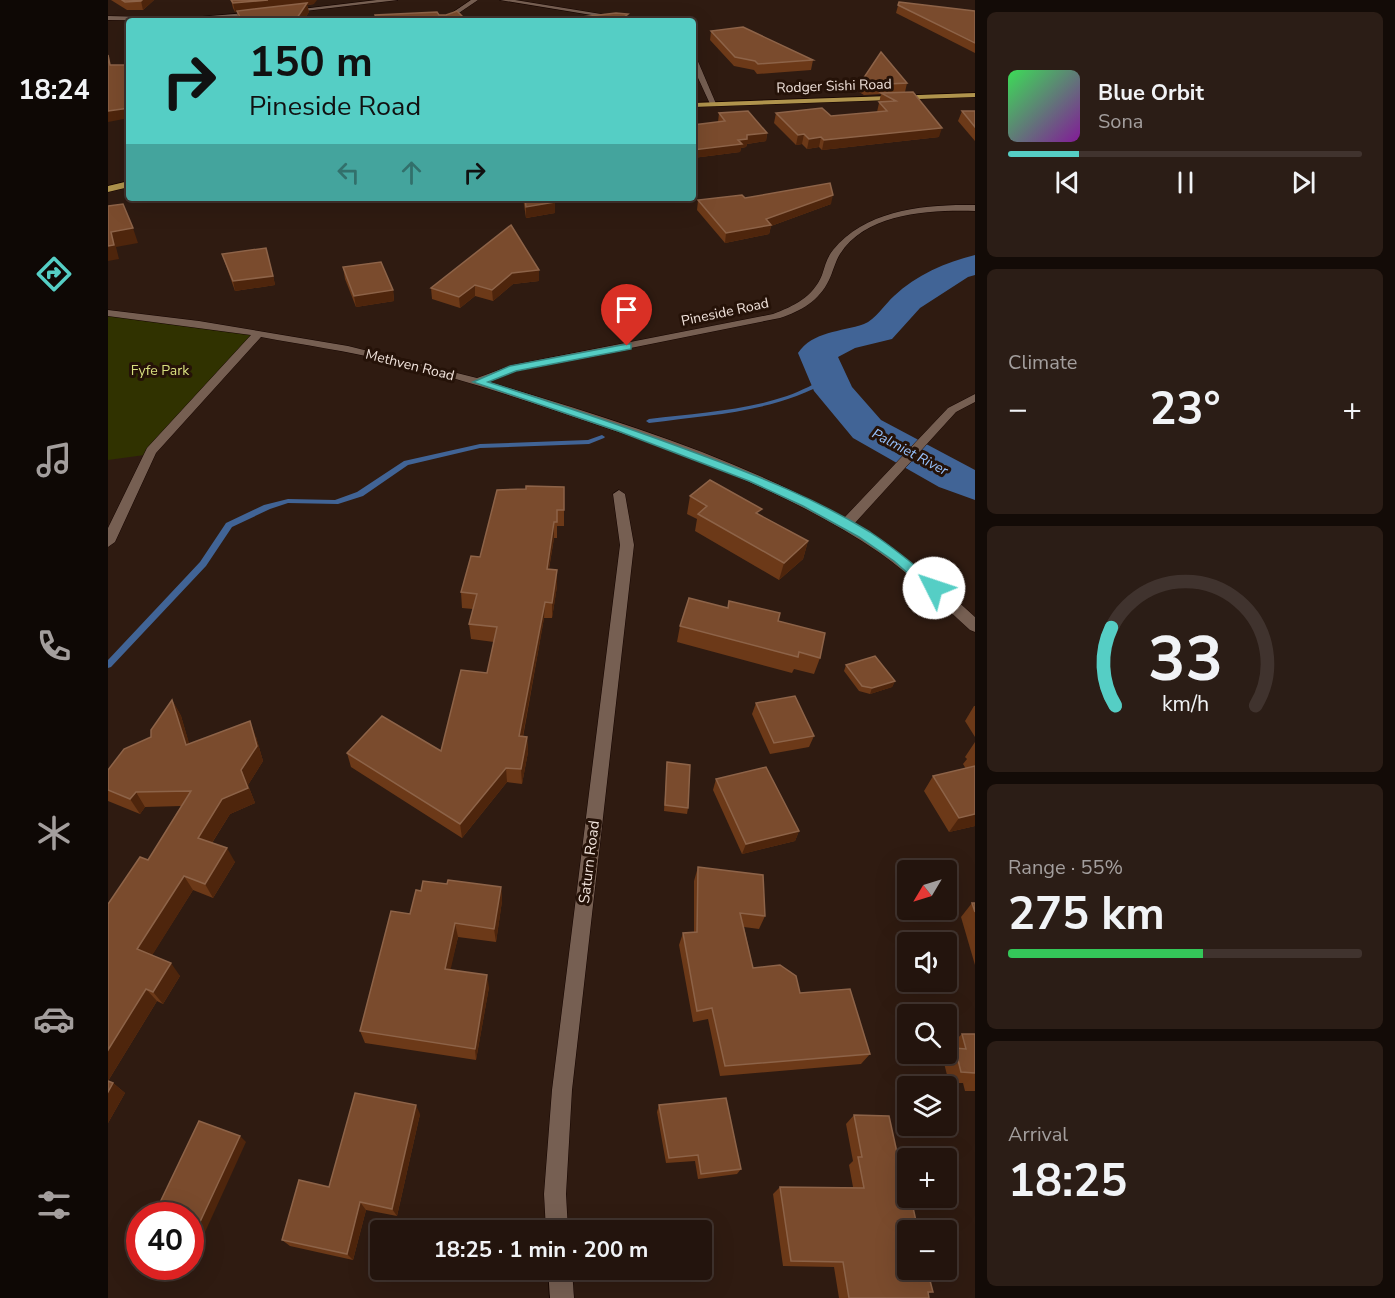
<!DOCTYPE html>
<html lang="en">
<head>
<meta charset="utf-8">
<style>
	:root { --surface:#23140d; --page:#2b1d16; --text:#f1f3f6; --muted:#a39e9d; --line:#40332e; --accent:#55cec5 }
	body { margin:0; font-family:"Nunito Sans",sans-serif; background:var(--page); color:var(--text); height:100vh; display:flex; flex-direction:column; font-size:22px; white-space:nowrap }
	* { box-sizing:border-box; margin:0 }
	p { font-size:20px; color:var(--muted) }
	.icon { flex:none; width:33px; height:33px; fill:none; stroke:currentColor; stroke-width:2; stroke-linecap:round; stroke-linejoin:round }
	.map { position:relative; flex:1; overflow:hidden }
	.panel { display:flex; flex-direction:column; gap:12px; padding:12px; background:#130b07; width:420px }
	.panel>* { flex:none }
	.hud { position:absolute; left:18px; top:18px; width:570px; height:183px; border-radius:6px; box-shadow:0 6px 24px #0002,0 0 0 2px var(--line); background:#55cec5; color:#111; overflow:hidden }
	.needle { width:39px; rotate:232deg }
	.controls { position:absolute; left:789px; top:860px; display:grid; gap:12px }
	.controls a { display:grid; place-items:center; width:60px; height:60px; border-radius:6px; background:var(--surface); box-shadow:0 6px 24px #0002,0 0 0 2px var(--line); font-size:30px }
	.speed { position:absolute; left:18px; top:1202px; display:flex; gap:12px; font-size:30px; font-weight:700; text-align:center }
	.speed>* { display:grid; place-content:center; width:78px; height:78px; border-radius:50%; background:var(--surface); box-shadow:0 6px 24px #0002,0 0 0 2px var(--line); line-height:1 }
	.speed .limit { border:9px solid #d22; background:#fff; color:#111 }
	.pin { position:absolute; display:grid; place-items:center; width:51px; height:51px; color:#fff; margin:-62px -26px; border-radius:50% 50% 50% 0; rotate:-45deg; box-shadow:0 0 6px #0007 }
	.pin .icon { rotate:45deg }
	.me { position:absolute; width:66px; margin:-33px; rotate:311deg; stroke-linejoin:round; filter:drop-shadow(0 0 4px #0008) }
	.turn { display:flex; align-items:center; gap:21px; height:126px; padding:0 24px; font-size:27px }
	.turn .icon { width:78px; height:78px; stroke-width:2.5 }
	.turn b { display:block; font-size:42px; line-height:51px }
	.lanes { display:flex; align-items:center; height:57px; padding:0 24px; background:#0003; justify-content:center; gap:30px; direction:ltr }
	.lanes .off { opacity:.35 }
	.big { font-size:45px; font-weight:700; line-height:1.1 }
	.panel .card { flex:1; display:flex; flex-direction:column; justify-content:center; gap:9px; min-width:0; padding:0 21px; border-radius:9px; background:var(--page) }
	.panel .dial { align-items:center; gap:0 }
	.dial svg { height:156px; overflow:visible; fill:none; stroke:var(--line); stroke-width:7; stroke-linecap:round; text-anchor:middle }
	.dial text { fill:var(--text); stroke:none }
	.song { display:flex; align-items:center; gap:18px }
	.cover { width:72px; height:72px; border-radius:9px; background:linear-gradient(135deg,hsl(130 70% 55%),hsl(290 70% 35%)) }
	.played { height:6px; border-radius:3px; background:linear-gradient(90deg,var(--accent) 20%,var(--line) 20%) }
	.keys { display:flex; justify-content:space-around; direction:ltr }
	.heat { display:flex; justify-content:space-between; align-items:center; font-size:33px; direction:ltr }
	.charge { height:9px; border-radius:4px; background:linear-gradient(90deg,#34c759 55%,var(--line) 0) }
	.trip { position:absolute; left:262px; top:1220px; width:342px; height:60px; border-radius:6px; background:var(--surface); box-shadow:0 6px 24px #0002,0 0 0 2px var(--line); font-weight:700; line-height:60px; text-align:center }
	main { display:flex; flex:1; min-height:0 }
	.tabs { display:flex; flex-direction:column; width:108px; justify-content:space-around; align-items:center; background:#0e0805; color:var(--muted) }
	.tabs .icon { width:42px; height:42px }
	.tabs .on { color:var(--accent) }
	.tabs b { font-size:27px; color:var(--text) }
	.map>svg:first-child { display:block }
	.green { fill:#303200 }
	.lines { fill:none; stroke-linecap:round; stroke-linejoin:round }
	.stream { fill:#416496; fill-rule:evenodd }
	.river { fill:#416496; fill-rule:evenodd }
	.minor-casing { stroke:#160501; stroke-width:1 }
	.major-casing { stroke:#160501; stroke-width:1 }
	.minor { fill:#765f52; fill-rule:evenodd }
	.major { fill:#b0944d; fill-rule:evenodd }
	.wall { fill:#6c3918 }
	.shaded-wall { fill:#4e250c }
	.building { fill:#7a4b2d; stroke:#8d6348; stroke-width:1.5 }
	.route { fill:#55cec5; stroke:#378680; stroke-width:1.5 }
	.labels { text-anchor:middle; dominant-baseline:central; stroke-width:6; stroke-linejoin:round; paint-order:stroke }
	.far-street-label { font-size:14px; fill:#f1e3dc; stroke:#251208 }
	.far-park-label { font-size:14px; fill:#d8df7f; stroke:#251208 }
	.far-water-label { font-size:14px; font-style:italic; fill:#97c2fd; stroke:#251208 }
	.street-label { font-size:15px; fill:#f1e3dc; stroke:#251208 }
</style>
</head>
<body>
<main>
<nav class="tabs">
<b>18:24</b>
<svg class="icon on" aria-label="directions" viewBox="0 0 24 24"><path d="M12 3l9 9-9 9-9-9zM9 14v-3h6M13 9l2 2-2 2"/></svg>
<svg class="icon" aria-label="music" viewBox="0 0 24 24"><path d="M9 18V5l10-2v13"/><circle cx="6" cy="18" r="3"/><circle cx="16" cy="16" r="3"/></svg>
<svg class="icon" aria-label="phone" viewBox="0 0 24 24"><path d="M5 4h4l2 5-3 2q2 4 5 5l2-3 5 2v4C11 20 4 13 5 4z"/></svg>
<svg class="icon" aria-label="climate" viewBox="0 0 24 24"><path d="M12 3v18M4 7l16 10M4 17L20 7"/></svg>
<svg class="icon" aria-label="car" viewBox="0 0 24 24"><path d="M5 17H2v-5l4-1 3-4h7l3 4 3 1v5h-3M9 17h6M6 11h13"/><circle cx="7" cy="17" r="2"/><circle cx="17" cy="17" r="2"/></svg>
<svg class="icon" aria-label="filters" viewBox="0 0 24 24"><path d="M4 7h16M4 17h16"/><circle cx="9" cy="7" r="2"/><circle cx="15" cy="17" r="2"/></svg>
</nav>
<div class="map">
<svg width="867" height="1298" viewBox="0 0 867 1298">
	<rect width="100%" height="100%" fill="#2f1b11"/>
	<!-- green -->
	<path class="green" d="M0,314L152,335L44,454L0,460Z"/>
	<g class="lines">
		<!-- stream -->
		<g class="stream">
			<path d="M721,377L723,378V380C664,413 606,414 541,423L538,421L541,419C587,413 635,411 679,396C694,391 707,383 721,377Z"/>
			<path d="M494,435L497,437L496,438L481,444L372,448L300,465L255,496L230,504L180,503L162,509L124,527L98,566L3,667L0,668V660L92,562L118,523L156,505L180,499L227,500L249,492L296,461L372,444L480,440Z"/>
		</g>
		<!-- river -->
		<path class="river" d="M867,255V275L860,277L812,308L784,339L747,348L730,357L744,387L773,420L867,470V500L831,487L745,438L706,391L690,353C705,331 733,332 756,324C767,320 777,304 786,296C808,275 838,262 867,255Z"/>
		<!-- minor casing -->
		<g class="minor-casing">
			<g id="minor">
				<path d="M269,0H290L180,13L177,11Z"/>
				<path d="M363,0H370L339,21H332Z"/>
				<path d="M392,0H407L536,21H520Z"/>
				<path d="M150,12L152,15L88,21L0,20V16L77,18Z"/>
				<path d="M585,57L589,59L609,106L602,104L585,67Z"/>
				<path d="M867,205V211C823,210 759,212 732,254C727,262 725,272 721,280C711,301 693,311 672,318L408,371L381,382C502,418 626,456 736,518L840,408L867,394V402L848,412L746,524C790,552 829,582 867,617V632L862,630C833,603 804,576 772,553C685,494 586,457 487,424C420,401 352,378 283,362C240,351 196,345 153,337L48,453L7,542L0,547V528L39,448L143,335L0,316V310L91,321L240,346L369,378L405,365L665,314C686,306 705,297 714,275C717,266 719,257 725,250C758,209 819,204 867,205Z"/>
				<path d="M511,490L517,494L526,545L464,1090L458,1194L460,1230H438L436,1194L444,1090L512,545L505,494Z"/>
				<path d="M440,1269H464L466,1298H442Z"/>
			</g>
		</g>
		<!-- major casing -->
		<g class="major-casing">
			<g id="major">
				<path d="M867,93V97L585,107V103Z"/>
				<path d="M21,181V187L0,192V186Z"/>
			</g>
		</g>
		<!-- minor -->
		<use href="#minor" class="minor"/>
		<!-- major -->
		<use href="#major" class="major"/>
	</g>
	<!-- wall -->
	<g class="wall">
		<path d="M3,0H46L35,10H19Z"/>
		<path d="M123,0L206,4L199,5L201,12L195,21H131L129,12H127L125,8Z"/>
		<path d="M791,2L867,11V53L788,13Z"/>
		<path d="M603,31L705,60L703,70L649,74L646,70L626,66L602,40Z"/>
		<path d="M753,82L799,83L797,92L831,137L714,150L711,147L699,149L694,144L688,145L666,123L668,113L723,116L769,112L773,94L756,95L751,92Z"/>
		<path d="M854,111H867V141L850,121Z"/>
		<path d="M611,113L659,133L658,141L639,144L638,147L633,148L632,152L585,158V125L610,122Z"/>
		<path d="M415,198H444L447,202V213L418,218Z"/>
		<path d="M485,198H544L543,202L487,201Z"/>
		<path d="M637,198L723,204L663,226L661,234L617,243L589,210L590,200Z"/>
		<path d="M114,254L165,276L167,285L127,291Z"/>
		<path d="M235,267L285,290L286,301L248,307L237,279Z"/>
		<path d="M431,270V281L405,284L385,301L367,296L352,308L324,299L323,288Z"/>
		<path d="M389,490L456,510V526H449V538H446L441,569L449,570V586L444,618H436L415,737H419L420,752L414,784L399,782L354,838L243,767L239,753L333,751L379,673L386,642L363,639L361,624L365,609L354,608L353,592L372,557Z"/>
		<path d="M582,496L652,515L700,541L695,559L671,580L587,531L589,519L579,514Z"/>
		<path d="M670,621L712,658L706,674L686,669L684,673L569,642L572,626Z"/>
		<path d="M738,665L787,681L784,687L762,694L751,691L736,671Z"/>
		<path d="M64,700L73,716L81,744L148,737L155,761L140,785L147,803L122,814L104,843L127,862L105,898L85,890L44,955L72,976L55,1004L49,1001L0,1081L5,1083L17,1093L0,1123V904L40,860L73,806L37,807L32,814L0,801V770L43,737Z"/>
		<path d="M648,703L706,736L701,747L662,754L644,714Z"/>
		<path d="M866,706H867V737L857,721Z"/>
		<path d="M867,742V826L841,832L816,791L825,776L858,769L855,764L859,759L857,757Z"/>
		<path d="M559,762L580,808L579,814L556,811Z"/>
		<path d="M608,779L691,831L687,841L634,854L605,790Z"/>
		<path d="M590,867L657,916L651,929L636,927L645,968L692,993L762,1054L753,1064L612,1076L600,1019L585,1022L571,945L575,933L586,932V881Z"/>
		<path d="M393,887L394,901L388,942L350,937L342,969L381,987L368,1060L257,1043L252,1031L302,914L313,891Z"/>
		<path d="M864,903H867V965L853,917Z"/>
		<path d="M854,1034H867V1091H857L855,1083H841L835,1059L844,1052L842,1045Z"/>
		<path d="M551,1105L633,1169L629,1174L590,1179L587,1161L558,1163L549,1112Z"/>
		<path d="M312,1114L289,1216L258,1210L245,1260L182,1246L174,1240L221,1187Z"/>
		<path d="M746,1115L796,1163L812,1204L805,1208L825,1292L820,1293L821,1298H731L726,1267L675,1266L665,1194L672,1187H745L741,1165L745,1161L738,1124Z"/>
	</g>
	<!-- shaded-wall -->
	<g class="shaded-wall">
		<path d="M34,0H46L35,10L33,1Z"/>
		<path d="M160,0H209L206,4L199,5L201,12L195,21H187L198,5L127,12L125,3Z"/>
		<path d="M520,14L519,21H511Z"/>
		<path d="M21,108V118L0,122V111Z"/>
		<path d="M834,128L831,137L714,150L716,140Z"/>
		<path d="M659,133L658,141L639,144L638,147L633,148L632,152L585,158V150L639,135Z"/>
		<path d="M696,134L694,144L688,145L690,135Z"/>
		<path d="M713,137L711,147L699,149L701,139Z"/>
		<path d="M725,195L723,204L663,226L661,234L617,243L618,233Z"/>
		<path d="M447,202V213L418,218V207Z"/>
		<path d="M25,228L30,243L8,247L11,259L0,261V246L3,232Z"/>
		<path d="M431,270V281L405,284L385,301L384,290L404,273Z"/>
		<path d="M165,276L167,285L127,291L125,281Z"/>
		<path d="M367,285V296L352,308L351,297Z"/>
		<path d="M285,290L286,301L248,307L246,296Z"/>
		<path d="M446,522V538L438,585L439,569Z"/>
		<path d="M700,541L695,559L671,580L676,563Z"/>
		<path d="M449,570V586L444,618V603Z"/>
		<path d="M437,602L436,618L412,751L411,736Z"/>
		<path d="M787,681L784,687L762,694L764,688Z"/>
		<path d="M64,700L73,716L86,760L78,745Z"/>
		<path d="M142,721L148,737L155,761L140,785L147,803L122,814L98,852L90,838L133,770Z"/>
		<path d="M419,737L420,752L414,784L413,769Z"/>
		<path d="M398,768L399,782L354,838L352,824Z"/>
		<path d="M28,792L37,807L32,814L22,799Z"/>
		<path d="M867,814V826L841,832L851,818Z"/>
		<path d="M691,831L687,841L634,854L638,844Z"/>
		<path d="M119,848L127,862L105,898L97,884Z"/>
		<path d="M76,876L85,890L40,962L29,949Z"/>
		<path d="M393,887L394,901L388,942L386,929Z"/>
		<path d="M347,923L350,937L340,981L337,969Z"/>
		<path d="M63,963L72,976L55,1004L45,992Z"/>
		<path d="M379,975L381,987L368,1060L367,1049Z"/>
		<path d="M38,989L49,1001L0,1081V1050Z"/>
		<path d="M5,1083L17,1093L0,1123V1092Z"/>
		<path d="M308,1105L312,1114L289,1216L284,1209Z"/>
		<path d="M132,1136L138,1142L92,1243L84,1239Z"/>
		<path d="M252,1202L258,1210L245,1260L239,1254Z"/>
	</g>
	<!-- building -->
	<g class="building">
		<path d="M14,0H34L33,1L17,2Z"/>
		<path d="M123,0H160L125,3Z"/>
		<path d="M791,2L867,11V43L790,5Z"/>
		<path d="M199,3L187,21H134L129,11Z"/>
		<path d="M349,11L359,21H266V19L268,18L267,15L329,12L331,15H338Z"/>
		<path d="M508,13L520,14L511,21H448L447,20Z"/>
		<path d="M635,27L705,60L650,64L647,61L627,57L603,31Z"/>
		<path d="M773,52L799,83L758,85L753,82Z"/>
		<path d="M0,55L2,65H21V108L0,111Z"/>
		<path d="M805,92L834,128L716,140L713,137L701,139L696,134L690,135L668,113L714,108L723,116L779,111L771,102L788,101L773,93Z"/>
		<path d="M640,111L659,133L639,135V139L630,140L634,144L585,150V125L617,121L611,113Z"/>
		<path d="M854,111H867V127Z"/>
		<path d="M722,183L725,195L658,219L663,225L618,233L590,200L634,195L637,198Z"/>
		<path d="M417,198H444L447,202L418,207Z"/>
		<path d="M15,204L25,228L3,232L6,245L0,246V206Z"/>
		<path d="M403,225L431,270L404,273L384,290L367,285L351,297L323,288Z"/>
		<path d="M158,248L165,276L125,281L114,254Z"/>
		<path d="M273,262L285,290L246,296L235,267Z"/>
		<path d="M602,480L654,509L648,513L700,541L676,563L590,514L599,506L582,496Z"/>
		<path d="M418,486L456,487V510H449V522H446L439,569L449,570L444,603L437,602L411,736L419,737L413,769L398,768L352,824L239,753L274,716L333,751L353,670L379,673L389,627L361,624L369,594L353,592L363,556L372,557L389,490L418,489Z"/>
		<path d="M581,598L620,608L621,601L672,613L670,621L717,633L712,658L691,652L690,657L572,626Z"/>
		<path d="M767,656L787,681L764,688L754,686L738,665Z"/>
		<path d="M687,696L706,736L666,743L648,703Z"/>
		<path d="M64,700L78,745L142,721L149,746L133,770L140,788L114,799L90,838L119,848L97,884L76,876L29,949L63,963L45,992L38,989L0,1050V904L32,857L40,860L83,791L28,792L22,799L0,790V770L16,749L43,737V730Z"/>
		<path d="M559,762L582,765L580,808L557,805Z"/>
		<path d="M867,766V814L851,818L825,776Z"/>
		<path d="M658,767L691,831L638,844L608,779Z"/>
		<path d="M590,867L655,875L657,916L632,913L645,968L672,965L688,976L692,993L742,989L762,1054L617,1066L604,1008L589,1011L575,933L589,932Z"/>
		<path d="M340,880L393,887L386,929L347,923L337,969L379,975L367,1049L252,1031L283,911L302,914L308,890L313,891L315,881L339,884Z"/>
		<path d="M864,903H867V912Z"/>
		<path d="M854,1034H867V1073L853,1072L847,1048L858,1049Z"/>
		<path d="M0,1081L5,1083L0,1092Z"/>
		<path d="M247,1093L308,1105L284,1209L252,1202L239,1254L174,1240L191,1180L221,1187Z"/>
		<path d="M618,1098L633,1169L593,1174L590,1155L561,1158L551,1105Z"/>
		<path d="M746,1115L781,1116L790,1157L795,1156L796,1163H800V1197H811L812,1204L804,1203L810,1230H800V1269H819L825,1292H820L821,1298H741L735,1262L683,1261L672,1187L756,1188L750,1157H754Z"/>
		<path d="M91,1121L132,1136L84,1239L82,1238V1215H46Z"/>
	</g>
	<!-- route -->
	<path class="route" d="M519,344H523V349L408,371L380,382C453,405 525,429 596,456C653,477 710,500 762,532C786,548 808,566 830,585L832,588L830,592H821L786,561L751,537L695,506L641,481L510,431L365,382L402,366Z"/>
	<g class="labels">
		<!-- far-street labels -->
		<g class="far-street-label">
			<text transform="translate(726 86) rotate(-2)">Rodger Sishi Road</text>
			<text transform="translate(617 312) rotate(-12)">Pineside Road</text>
			<text transform="translate(302 365) rotate(14)">Methven Road</text>
		</g>
		<!-- far-park labels -->
		<g class="far-park-label">
			<text x="52" y="370">Fyfe Park</text>
		</g>
		<!-- far-water labels -->
		<g class="far-water-label">
			<text transform="translate(802 452) rotate(28)">Palmiet River</text>
		</g>
		<!-- street labels -->
		<g class="street-label">
			<text transform="translate(481 862) rotate(-83)">Saturn Road</text>
		</g>
	</g>
</svg>
<div class="controls">
<a><svg class="needle" viewBox="-14 -14 28 28"><path d="M0-13l5 13h-10z" fill="#e53935"/><path d="M0 13l5-13h-10z" fill="#a39e9d"/></svg></a>
<a><svg class="icon" aria-label="sound" viewBox="0 0 24 24"><path d="M4 9h4l5-4v14l-5-4H4zM17 9q2 3 0 6"/></svg></a>
<a><svg class="icon" aria-label="search" viewBox="0 0 24 24"><circle cx="10" cy="10" r="6"/><path d="M15 15l6 6"/></svg></a>
<a><svg class="icon" aria-label="layers" viewBox="0 0 24 24"><path d="M12 4l9 5-9 5-9-5zM3 14l9 5 9-5"/></svg></a>
<a>+</a>
<a>−</a>
</div>
<div class="speed"><div class="limit">40</div></div>
<div class="pin" style="left:519px;top:346px;background:#d93025"><svg class="icon" aria-label="arrive" viewBox="0 0 24 24"><path d="M6 21V4h12l-3 4 3 4H6"/></svg></div>
<svg class="me" style="left:826px;top:588px" viewBox="-20 -20 40 40"><circle r="19" fill="#fff"/><path d="M0-13L10 11 0 6-10 11z" fill="#55cec5"/></svg>
<div class="trip">18:25 · 1 min · 200 m</div>
<div class="hud">
<div class="turn"><svg class="icon" aria-label="right" viewBox="0 0 24 24"><path d="M7 20v-9h11M14 6l5 5-5 5"/></svg><div><b>150 m</b>Pineside Road</div></div>
<div class="lanes"><svg class="icon off" aria-label="left" viewBox="0 0 24 24"><path d="M17 20v-9H6M10 6l-5 5 5 5"/></svg><svg class="icon off" aria-label="ahead" viewBox="0 0 24 24"><path d="M12 20V5M6 11l6-6 6 6"/></svg><svg class="icon" aria-label="right" viewBox="0 0 24 24"><path d="M7 20v-9h11M14 6l5 5-5 5"/></svg></div>
</div>
</div>
<section class="panel">
<div class="card">
<div class="song"><i class="cover"></i><div><b>Blue Orbit</b><p>Sona</p></div></div>
<div class="played"></div>
<div class="keys"><svg class="icon" aria-label="previous" viewBox="0 0 24 24"><path d="M18 5L8 12l10 7zM5 5v14"/></svg><svg class="icon" aria-label="pause" viewBox="0 0 24 24"><path d="M8 5v14M16 5v14"/></svg><svg class="icon" aria-label="next" viewBox="0 0 24 24"><path d="M6 5l10 7-10 7zM19 5v14"/></svg></div>
</div>
<div class="card"><p>Climate</p>
<div class="heat"><a>−</a><b class="big">23°</b><a>+</a></div>
</div>
<div class="card dial"><svg viewBox="0 0 100 80">
<path d="M14 69A42 42 0 1 1 86 69"/>
<path d="M14 69A42 42 0 0 1 12 29" stroke="#55cec5"/>
<text x="50" y="56" font-size="32" font-weight="700">33</text>
<text x="50" y="72" font-size="11">km/h</text>
</svg></div>
<div class="card"><p>Range · 55%</p><b class="big">275 km</b><div class="charge"></div></div>
<div class="card"><p>Arrival</p><b class="big">18:25</b></div>
</section>
</main>
</body>
</html>
